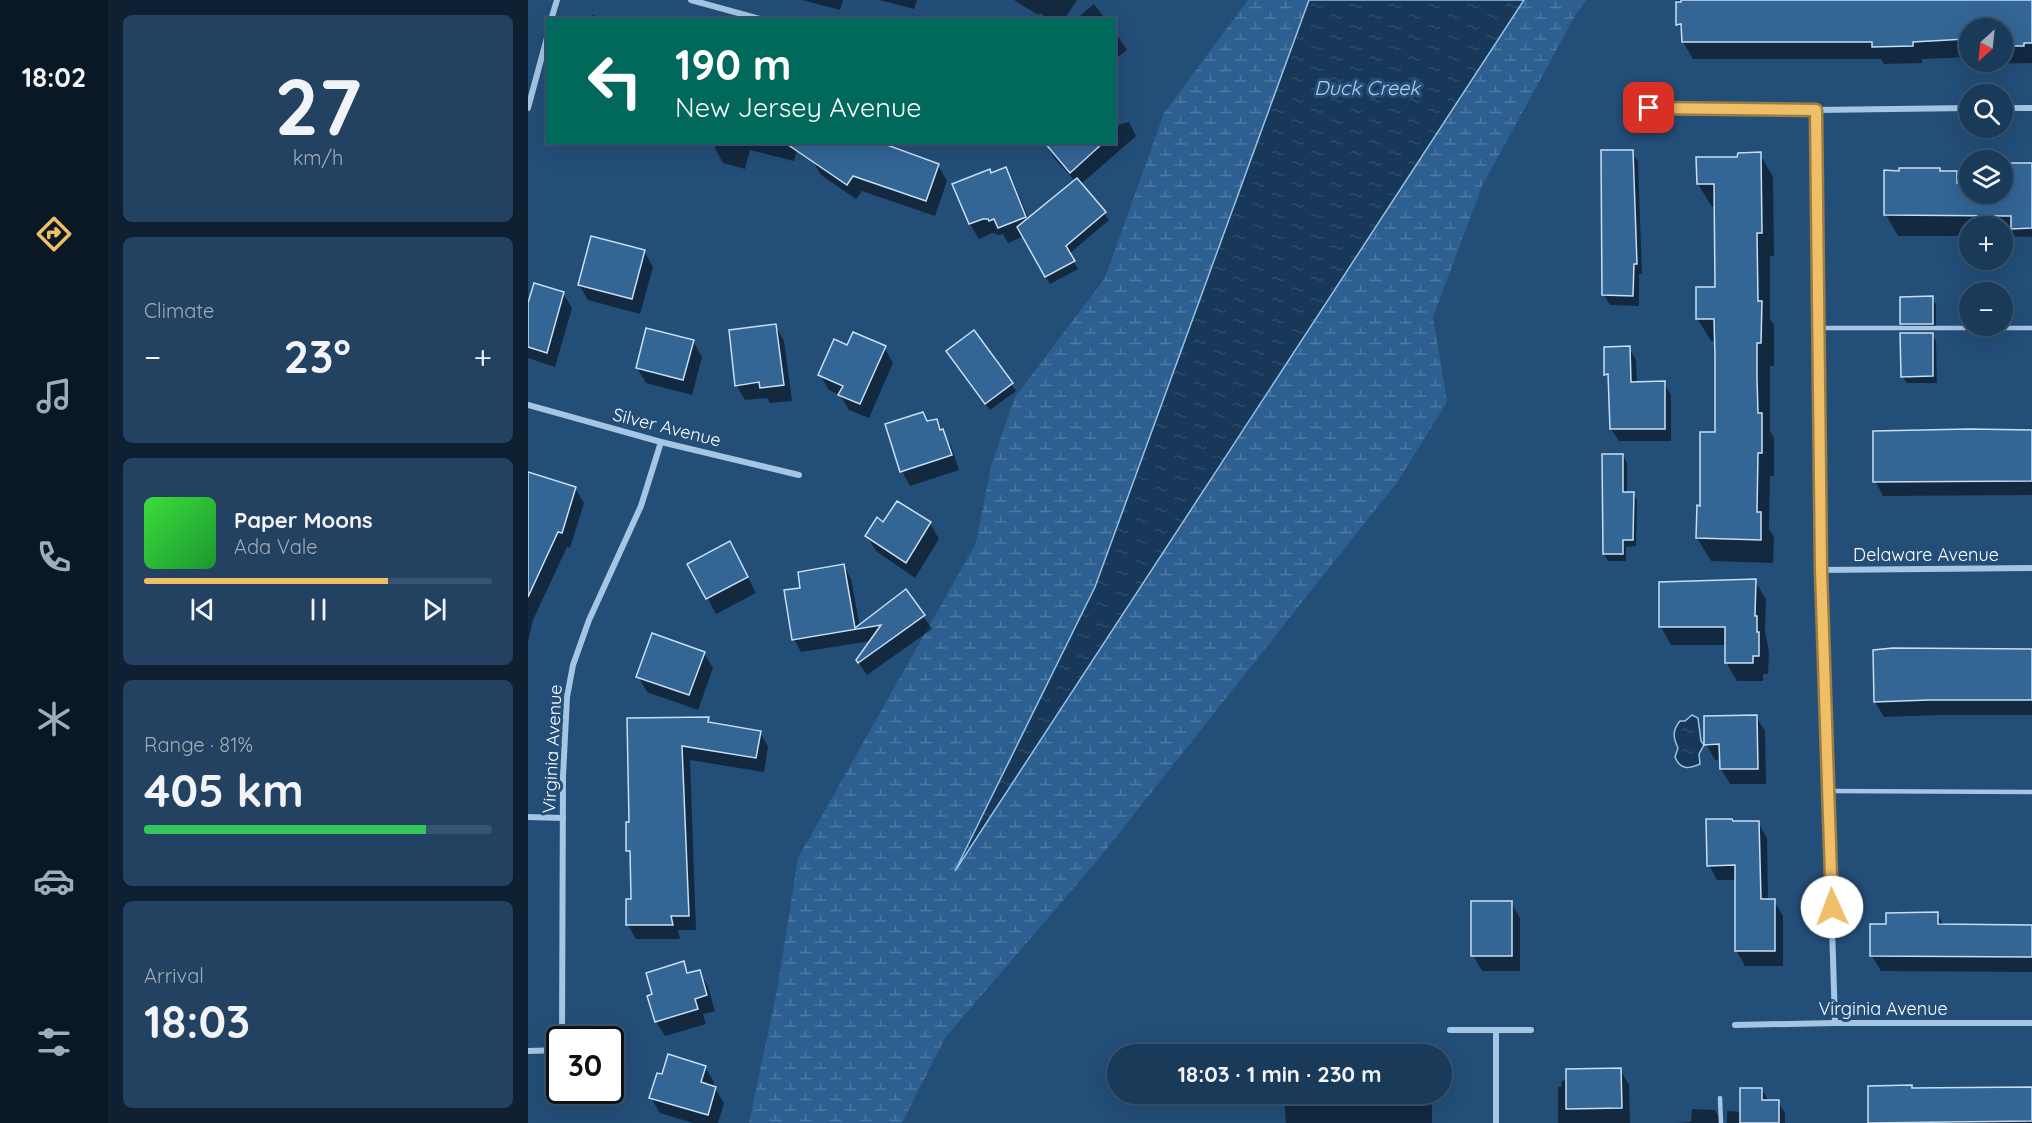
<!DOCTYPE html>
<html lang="en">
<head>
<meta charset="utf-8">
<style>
	:root { --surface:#1a3a5a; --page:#234160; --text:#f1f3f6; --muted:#9fadbb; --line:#385470; --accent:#efbf67 }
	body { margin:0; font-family:Quicksand,sans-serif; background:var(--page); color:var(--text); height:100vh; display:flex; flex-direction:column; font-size:22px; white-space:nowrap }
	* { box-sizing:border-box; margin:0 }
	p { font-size:20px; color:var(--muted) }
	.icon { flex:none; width:33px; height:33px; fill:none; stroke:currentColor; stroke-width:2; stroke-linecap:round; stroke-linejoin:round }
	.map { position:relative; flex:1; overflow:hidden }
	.sheet { display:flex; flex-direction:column; gap:15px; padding:15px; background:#0e2032; width:420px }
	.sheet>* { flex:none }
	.banner { position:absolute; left:18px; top:18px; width:570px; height:126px; border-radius:0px; box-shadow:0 6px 24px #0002,0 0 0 2px var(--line); background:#00695c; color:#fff; overflow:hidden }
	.needle { width:39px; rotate:207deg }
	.controls { position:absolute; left:1431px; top:18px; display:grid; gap:12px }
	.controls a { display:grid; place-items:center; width:54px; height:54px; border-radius:50%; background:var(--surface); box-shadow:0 6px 24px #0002,0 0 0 2px var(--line); font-size:30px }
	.speed { position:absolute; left:18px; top:1026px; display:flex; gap:12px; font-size:30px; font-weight:700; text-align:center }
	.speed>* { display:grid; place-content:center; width:78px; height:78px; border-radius:50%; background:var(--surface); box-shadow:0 6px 24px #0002,0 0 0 2px var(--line); line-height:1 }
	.speed .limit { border:3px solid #111; border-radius:9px; background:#fff; color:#111 }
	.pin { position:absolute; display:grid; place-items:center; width:51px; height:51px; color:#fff; margin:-26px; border-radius:12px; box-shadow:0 3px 9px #0006 }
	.me { position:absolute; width:66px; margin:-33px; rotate:358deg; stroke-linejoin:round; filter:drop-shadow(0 0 4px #0008) }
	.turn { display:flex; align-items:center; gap:21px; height:126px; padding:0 30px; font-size:27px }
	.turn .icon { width:78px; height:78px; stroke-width:2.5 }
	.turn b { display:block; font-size:42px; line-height:51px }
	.big { font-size:45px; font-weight:700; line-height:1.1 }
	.sheet .tile { flex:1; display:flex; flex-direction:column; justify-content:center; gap:9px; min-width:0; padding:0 21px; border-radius:9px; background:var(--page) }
	.sheet .dial { align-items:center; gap:0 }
	.dial b { font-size:78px; line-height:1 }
	.song { display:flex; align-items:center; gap:18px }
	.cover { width:72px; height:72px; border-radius:9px; background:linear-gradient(135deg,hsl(120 70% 55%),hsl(130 70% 35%)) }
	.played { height:6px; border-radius:3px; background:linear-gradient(90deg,var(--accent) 70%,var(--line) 70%) }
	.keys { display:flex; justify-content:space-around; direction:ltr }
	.heat { display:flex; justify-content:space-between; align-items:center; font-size:33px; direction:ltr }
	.charge { height:9px; border-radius:4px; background:linear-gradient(90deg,#34c759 81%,var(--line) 0) }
	.trip { position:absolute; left:579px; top:1044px; width:345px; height:60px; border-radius:30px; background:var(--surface); box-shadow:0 6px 24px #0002,0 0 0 2px var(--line); font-weight:700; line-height:60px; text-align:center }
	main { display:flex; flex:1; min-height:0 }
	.dock { display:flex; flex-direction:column; width:108px; justify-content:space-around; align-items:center; background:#0a1724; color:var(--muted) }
	.dock .icon { width:42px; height:42px }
	.dock .selected { color:var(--accent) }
	.dock b { font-size:27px; color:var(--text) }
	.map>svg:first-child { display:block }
	.wetland { fill:url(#wetland-marsh) }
	.water { fill:url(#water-ripples); stroke:#98c1e5; stroke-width:1.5 }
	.shadow { fill:#0007 }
	.building { fill:#336595; stroke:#c7def3; stroke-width:1.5 }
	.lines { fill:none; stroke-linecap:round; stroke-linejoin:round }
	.lane { stroke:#a4c5e4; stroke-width:4.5 }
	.street { stroke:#a4c5e4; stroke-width:6 }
	.route-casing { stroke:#9b7c43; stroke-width:15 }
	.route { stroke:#efbf67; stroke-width:10 }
	.labels { text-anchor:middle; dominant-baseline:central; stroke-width:6; stroke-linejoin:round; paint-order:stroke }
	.street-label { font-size:18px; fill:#fff; stroke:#234e78 }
	.water-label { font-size:20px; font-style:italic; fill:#afcfec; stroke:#234e78 }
</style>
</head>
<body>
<main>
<nav class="dock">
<b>18:02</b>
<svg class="icon selected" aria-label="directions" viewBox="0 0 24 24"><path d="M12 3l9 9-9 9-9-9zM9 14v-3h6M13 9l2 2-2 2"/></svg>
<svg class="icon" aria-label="music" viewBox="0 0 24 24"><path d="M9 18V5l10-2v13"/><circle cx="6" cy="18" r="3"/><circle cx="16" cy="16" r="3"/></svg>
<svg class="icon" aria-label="phone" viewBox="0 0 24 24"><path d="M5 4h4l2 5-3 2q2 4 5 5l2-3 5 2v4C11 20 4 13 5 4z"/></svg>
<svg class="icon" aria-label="climate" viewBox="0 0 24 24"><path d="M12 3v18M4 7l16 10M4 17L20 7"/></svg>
<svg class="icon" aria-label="car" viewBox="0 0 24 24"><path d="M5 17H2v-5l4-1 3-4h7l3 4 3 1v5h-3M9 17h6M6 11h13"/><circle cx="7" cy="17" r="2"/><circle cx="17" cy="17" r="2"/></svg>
<svg class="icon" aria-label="filters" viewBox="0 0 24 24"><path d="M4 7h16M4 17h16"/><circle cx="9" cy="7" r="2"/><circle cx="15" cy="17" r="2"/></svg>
</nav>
<section class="sheet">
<div class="tile dial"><b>27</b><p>km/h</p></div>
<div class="tile"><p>Climate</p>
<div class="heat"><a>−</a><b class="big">23°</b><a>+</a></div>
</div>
<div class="tile">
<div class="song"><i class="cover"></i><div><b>Paper Moons</b><p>Ada Vale</p></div></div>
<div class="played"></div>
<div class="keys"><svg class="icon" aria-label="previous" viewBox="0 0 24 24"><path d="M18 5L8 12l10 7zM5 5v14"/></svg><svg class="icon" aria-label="pause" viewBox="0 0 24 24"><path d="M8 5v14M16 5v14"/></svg><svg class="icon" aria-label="next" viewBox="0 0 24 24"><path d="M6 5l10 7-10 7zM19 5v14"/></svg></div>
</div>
<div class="tile"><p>Range · 81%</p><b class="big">405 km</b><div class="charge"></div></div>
<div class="tile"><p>Arrival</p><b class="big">18:03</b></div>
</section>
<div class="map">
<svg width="1504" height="1123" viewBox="0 0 1504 1123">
	<defs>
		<pattern id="wetland-marsh" width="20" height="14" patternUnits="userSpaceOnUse" patternTransform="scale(1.5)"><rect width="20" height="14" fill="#2d6090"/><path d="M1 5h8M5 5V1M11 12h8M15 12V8" fill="none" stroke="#4c78a1"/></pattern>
		<pattern id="water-ripples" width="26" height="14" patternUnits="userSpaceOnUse" patternTransform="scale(1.5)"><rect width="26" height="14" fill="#173858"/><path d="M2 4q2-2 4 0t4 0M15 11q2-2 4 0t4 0" fill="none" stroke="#2e4c69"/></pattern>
	</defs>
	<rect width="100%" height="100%" fill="#234e78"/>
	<!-- wetland -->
	<path class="wetland" d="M720,0H1058L1047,16L954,186L905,317L919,402L870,481L573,856L417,1038L374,1123H221L250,985L270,858L448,543L463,466L487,397L577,278L636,113Z"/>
	<!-- water -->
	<g class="water">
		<path d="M781,0H996L427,871L567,587Z"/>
		<path d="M1164,715L1170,718L1173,741L1176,745L1171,754L1172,764C1161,769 1152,770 1147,757L1150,748C1145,737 1144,731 1152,721H1157Z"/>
	</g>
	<!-- shadow -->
	<g class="shadow">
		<path d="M275,0H315L312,10Z"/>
		<path d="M351,0H389L386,9Z"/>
		<path d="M486,0H549L536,20H522L512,13L510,15Z"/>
		<path d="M1149,0H1504V63L1466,64L1465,62H1474V28H1442V57L1394,59V63L1356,64L1353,59H1165L1155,42V33L1150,24Z"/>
		<path d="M566,4L578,20H547Z"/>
		<path d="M64,15L80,20H62Z"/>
		<path d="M586,30L599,50L586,60Z"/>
		<path d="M601,122L608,136L553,184L581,220L541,254L550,269L522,284L496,236L480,243L475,234L471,235L464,233L451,239L442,224L463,175L478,169L486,184L501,219L547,181L526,158L518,144L586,142V126Z"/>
		<path d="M188,142H271L266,161L222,150L217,169L195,163L187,148Z"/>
		<path d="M296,142H361L364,147L410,165L419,181L407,216L334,191L328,199L293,175L284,160Z"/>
		<path d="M1104,152L1110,162L1114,274H1111V306L1082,305L1076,295Z"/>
		<path d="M1232,154L1245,177L1246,256H1242V319L1246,325V366H1242V431L1246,438V476H1242L1241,529L1246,537L1245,563L1183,561L1169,538L1171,507H1173L1189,434L1188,341H1183L1169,318L1189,289L1188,207H1184L1170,184L1211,158Z"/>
		<path d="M1484,165H1504V237L1474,236V226H1442V236H1370L1358,215L1411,170L1413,173H1442V194H1474L1484,173Z"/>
		<path d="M116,251L125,267L112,314L60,300L51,285Z"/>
		<path d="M35,293L44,308L27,367L0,358V308Z"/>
		<path d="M1404,298L1408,305V330H1378L1374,323Z"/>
		<path d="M247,325L256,341L264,401L242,403L239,398L217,400L208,385Z"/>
		<path d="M445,333L488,391L462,410L424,358Z"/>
		<path d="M1404,334L1408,341L1409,383H1379L1374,376Z"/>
		<path d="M165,341L174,357L164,395L118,383L109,368Z"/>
		<path d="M320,347H356L365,363L341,418L321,410L312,395L301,390L292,375Z"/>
		<path d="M1101,348L1108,360L1109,383H1136L1143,395V441H1091L1083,429L1082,382L1078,374Z"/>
		<path d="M408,420L423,446L431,470L382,486L374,471L400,423Z"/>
		<path d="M1504,431V495L1355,496L1347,481L1346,432Z"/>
		<path d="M1095,455L1099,463V493H1105L1109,500L1108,546L1098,547V561H1080L1076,554Z"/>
		<path d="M0,474L47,488L56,503L42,548L39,547L5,620L0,642Z"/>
		<path d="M369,503L402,523L411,539L387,578L348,551L339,536L356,524Z"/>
		<path d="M210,558L228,593L188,614L161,564Z"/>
		<path d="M316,566L323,579L332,627L378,591L404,629L339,675L329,660L343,641L273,652L266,639Z"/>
		<path d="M1227,581L1238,599L1237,632L1241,652L1240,674H1235V681H1209L1198,662V645H1143L1133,627Z"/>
		<path d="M1365,650L1504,651V715H1411L1356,717L1347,702Z"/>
		<path d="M176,653L185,668L170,710L119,692L110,676Z"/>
		<path d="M1228,716L1237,731L1238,784H1202L1193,769V759L1187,760L1178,744Z"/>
		<path d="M180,719L183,724L232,732L240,747L236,772L162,760L168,930H150L152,939H108L100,925L104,901L103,857L100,850L102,823L101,720Z"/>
		<path d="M1230,822L1239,838L1240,901H1246L1255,916V966H1217L1208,950V880H1189L1181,865L1205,823Z"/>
		<path d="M983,902L992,918V971H954L945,955Z"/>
		<path d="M1409,913L1416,926L1504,927V972L1353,971L1344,956Z"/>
		<path d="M155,963L162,974L171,971L180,987L187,1011L175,1014L178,1024L137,1036L128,1021Z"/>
		<path d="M177,1067L186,1082L184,1087L187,1088L196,1103L190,1123H165L132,1113L123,1098L135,1076Z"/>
		<path d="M1092,1070L1101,1085L1102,1123H1030V1087H1033L1034,1081Z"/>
		<path d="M1341,1087L1385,1090L1504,1089V1123H1342Z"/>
		<path d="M1234,1089L1241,1102L1250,1101L1257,1113V1123H1199V1111L1214,1112Z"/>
		<path d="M756,1094H904V1123H758Z"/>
		<path d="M1164,1109L1187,1110L1194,1123H1150L1163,1122Z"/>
	</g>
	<!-- building -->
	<g class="building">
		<path d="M1153,0H1504V43H1496V46H1474V28H1442V43H1438V39L1385,42V46L1344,47V42H1154L1153,24L1148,25V2H1153Z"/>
		<path d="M256,142H351L411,164L398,201L325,176L319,185Z"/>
		<path d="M516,142H576L542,173Z"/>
		<path d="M1073,150H1105L1109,264H1106L1105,296L1074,295Z"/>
		<path d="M1233,152L1234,233H1229L1230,301H1234L1233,343H1229V378L1230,413H1234V453H1230L1229,512H1233V540L1168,538L1169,505L1172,506V432H1187V357L1186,319H1168V287H1187L1186,184H1169L1168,157H1209L1210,153Z"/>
		<path d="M1482,163H1504V228L1483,229V216L1356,215V170L1371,171V168H1412V171H1429V183H1442V194H1474V171H1483Z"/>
		<path d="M478,167L498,217L470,228L466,219L461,221L460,219H455L441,224L424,184L462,169L463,173Z"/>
		<path d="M549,178L578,212L538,246L547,261L517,277L489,227Z"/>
		<path d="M63,236L117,250L104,299L50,285Z"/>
		<path d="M6,283L36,292L19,353L0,347V303Z"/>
		<path d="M1405,296V324H1372V297Z"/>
		<path d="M248,324L256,385L232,388L231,382L207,386L201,330Z"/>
		<path d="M118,328L166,340L155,380L108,368Z"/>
		<path d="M446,330L485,383L457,404L418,351Z"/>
		<path d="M325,332L358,346L332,404L310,395L315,386L290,375L306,339L319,345Z"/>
		<path d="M1372,333H1405V376L1373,377Z"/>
		<path d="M1102,346L1103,382L1137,381V429H1082L1080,374L1076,375V347Z"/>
		<path d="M395,412L399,421L409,419L412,430L415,429L424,455L372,472L357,424Z"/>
		<path d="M1442,429L1504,430V481L1345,482V431Z"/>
		<path d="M1074,454H1095V492H1106L1105,540H1095V554H1075Z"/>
		<path d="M0,472L48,487L34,533L30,532L0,597Z"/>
		<path d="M369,501L403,522L378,563L337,536L349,517L355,522Z"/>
		<path d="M202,541L220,577L178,599L159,564Z"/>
		<path d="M316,564L327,628L378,589L397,615L330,663L328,660L353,625L264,640L256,590L272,588L270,572Z"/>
		<path d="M1228,579L1227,616H1229V632H1231V656H1225V663H1197V627H1131V582Z"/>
		<path d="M124,633L177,652L161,695L108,677Z"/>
		<path d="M1365,648L1504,649V700H1401L1346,702L1345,650Z"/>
		<path d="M1229,715L1230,769H1192L1191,744L1176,745V716Z"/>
		<path d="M181,717L180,722L233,731L228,758L154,746L161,916H143L145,925H98V899H103L102,851H98V822H101L99,718Z"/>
		<path d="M1178,819H1204L1205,821H1231L1233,899H1247V951H1207V865L1179,866Z"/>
		<rect x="943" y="901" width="41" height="55"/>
		<path d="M1410,912V924L1504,925V957L1342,956V924H1358V913Z"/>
		<path d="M156,961L159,973L172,970L179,995L167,999L170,1009L127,1022L119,996L124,994L118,973Z"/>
		<path d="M140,1054L178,1066L173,1082L188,1087L180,1115L121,1098L129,1073L134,1074Z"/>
		<path d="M1093,1068L1094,1108L1038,1109V1069Z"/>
		<path d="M1384,1085V1088L1504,1087V1121L1340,1123V1086Z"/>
		<path d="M1212,1088H1234V1100H1251V1123H1212Z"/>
	</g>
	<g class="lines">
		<!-- lane -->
		<g class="lane">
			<path d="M1290,328H1504"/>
			<path d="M1300,791L1504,792"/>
			<path d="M1192,1098L1193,1123"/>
		</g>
		<!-- street -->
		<g class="street">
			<path d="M163,0L236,20"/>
			<path d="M23,20L29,0"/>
			<path d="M0,108L20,34"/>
			<path d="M1121,108L1288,110L1442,108"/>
			<path d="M1474,108H1504"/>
			<path d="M1288,110L1293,570L1307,1023"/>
			<path d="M0,405L133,442L271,475"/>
			<path d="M1293,570L1504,568"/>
			<path d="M0,817L35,818"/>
			<path d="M1207,1025L1307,1023H1504"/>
			<path d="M922,1030H1003"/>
			<path d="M34,1040L35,776L39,697L45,665L61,620L113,506L133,442"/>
			<path d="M0,1051L32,1050"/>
			<path d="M968,1123V1031"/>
		</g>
	</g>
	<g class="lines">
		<!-- route casing -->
		<g class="route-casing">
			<path id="route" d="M1121,108L1288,110L1293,570L1304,907"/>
		</g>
		<!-- route -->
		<use href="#route" class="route"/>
	</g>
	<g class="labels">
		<!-- street labels -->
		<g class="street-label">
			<text transform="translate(139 427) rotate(14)">Silver Avenue</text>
			<text x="1398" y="554">Delaware Avenue</text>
			<text transform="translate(24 749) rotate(-87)">Virginia Avenue</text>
			<text x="1355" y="1008">Virginia Avenue</text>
		</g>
		<!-- water labels -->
		<g class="water-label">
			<text x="839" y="87">Duck Creek</text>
		</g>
	</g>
</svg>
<div class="controls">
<a><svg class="needle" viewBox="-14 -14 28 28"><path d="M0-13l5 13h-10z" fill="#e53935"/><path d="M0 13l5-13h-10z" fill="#9fadbb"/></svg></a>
<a><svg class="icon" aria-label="search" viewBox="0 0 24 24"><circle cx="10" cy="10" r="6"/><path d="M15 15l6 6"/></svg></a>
<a><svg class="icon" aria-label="layers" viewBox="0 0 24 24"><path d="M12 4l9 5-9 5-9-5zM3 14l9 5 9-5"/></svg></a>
<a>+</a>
<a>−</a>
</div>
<div class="speed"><div class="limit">30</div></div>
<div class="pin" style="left:1121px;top:108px;background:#d93025"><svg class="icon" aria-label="arrive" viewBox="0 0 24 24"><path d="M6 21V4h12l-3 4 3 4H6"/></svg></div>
<svg class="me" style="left:1304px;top:907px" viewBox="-20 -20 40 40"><circle r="19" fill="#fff"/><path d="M0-13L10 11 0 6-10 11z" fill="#efbf67"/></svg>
<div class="trip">18:03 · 1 min · 230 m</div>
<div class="banner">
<div class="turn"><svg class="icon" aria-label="left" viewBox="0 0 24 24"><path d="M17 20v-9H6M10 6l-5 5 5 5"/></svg><div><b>190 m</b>New Jersey Avenue</div></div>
</div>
</div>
</main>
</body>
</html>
